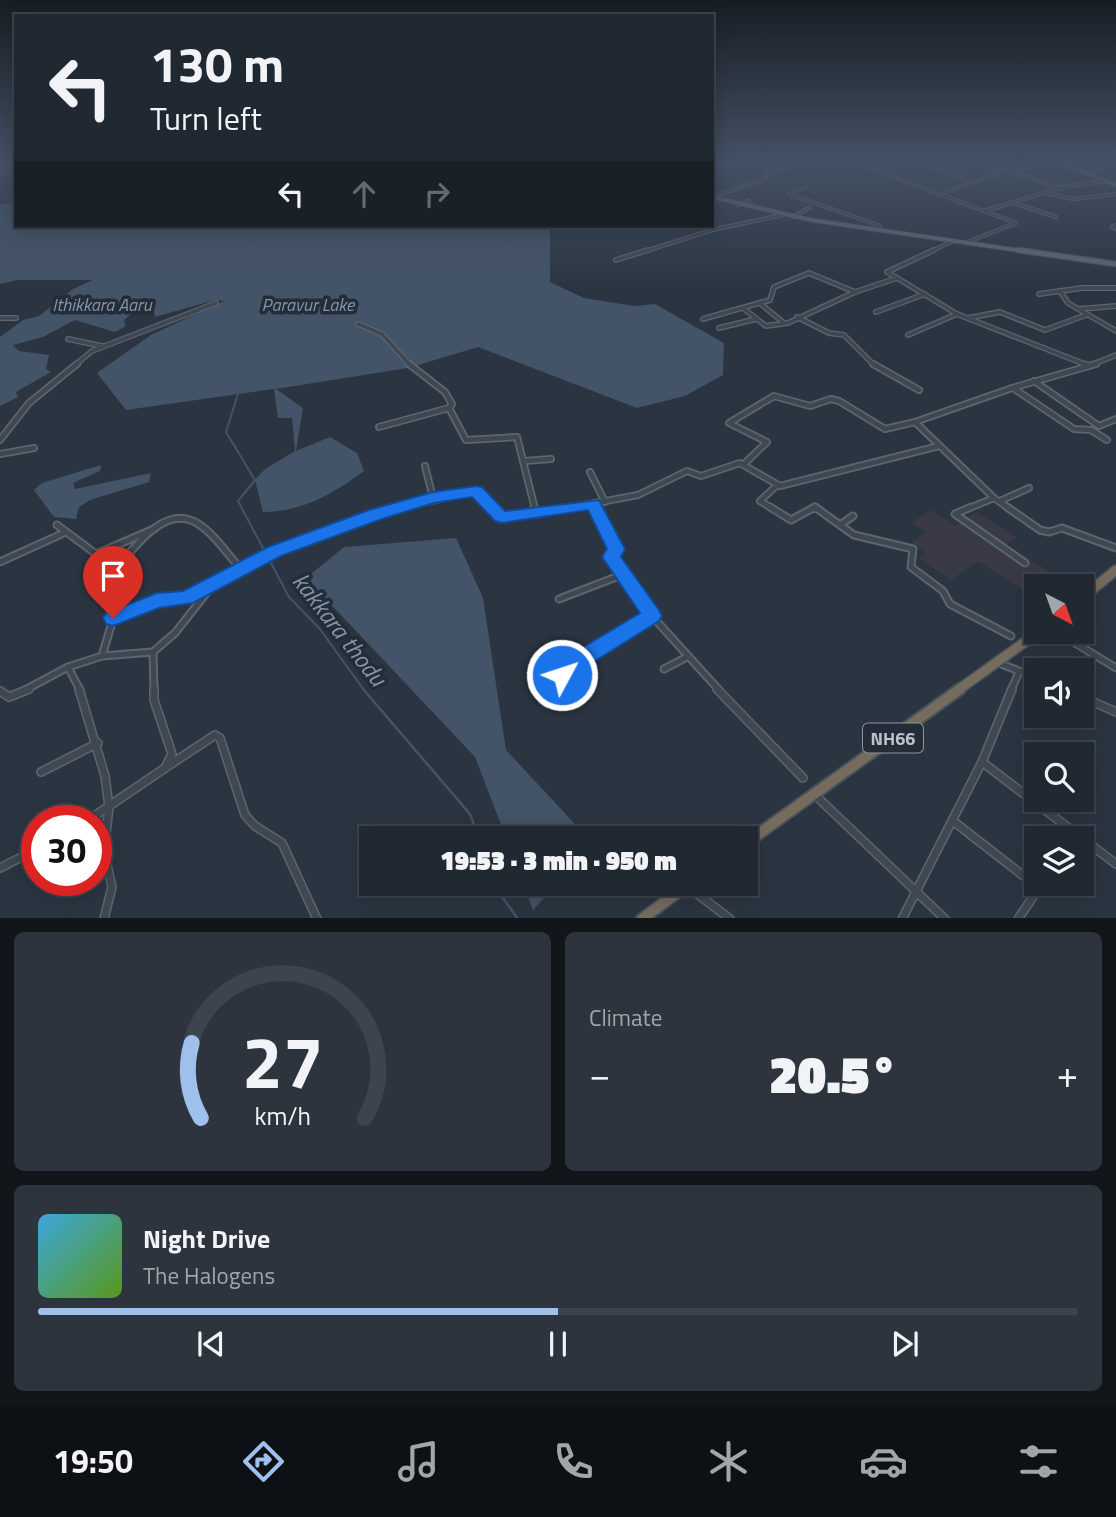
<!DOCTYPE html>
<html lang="en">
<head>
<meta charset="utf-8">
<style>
	:root { --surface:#202831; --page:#2d343d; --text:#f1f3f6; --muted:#a2a6ab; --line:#3d444d; --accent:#9fbfed }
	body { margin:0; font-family:"Titillium Web",sans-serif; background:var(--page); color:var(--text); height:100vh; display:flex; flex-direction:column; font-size:26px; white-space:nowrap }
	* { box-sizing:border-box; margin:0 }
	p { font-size:23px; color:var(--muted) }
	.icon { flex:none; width:38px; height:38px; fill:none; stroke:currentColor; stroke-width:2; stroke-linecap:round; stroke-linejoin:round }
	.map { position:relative; height:918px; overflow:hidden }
	.details { display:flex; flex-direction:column; gap:14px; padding:14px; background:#12161b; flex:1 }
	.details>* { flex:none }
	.top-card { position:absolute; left:14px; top:14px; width:700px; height:214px; border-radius:0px; box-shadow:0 4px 18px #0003,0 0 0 2px var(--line); background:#202831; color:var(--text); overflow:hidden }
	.needle { width:46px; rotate:139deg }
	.tools { position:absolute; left:1024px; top:574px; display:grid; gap:14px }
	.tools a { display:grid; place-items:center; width:70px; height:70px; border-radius:0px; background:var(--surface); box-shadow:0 4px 18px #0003,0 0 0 2px var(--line); font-size:35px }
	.speed { position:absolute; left:21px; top:805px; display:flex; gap:14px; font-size:35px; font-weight:700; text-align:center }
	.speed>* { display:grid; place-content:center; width:91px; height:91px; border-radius:50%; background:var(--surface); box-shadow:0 4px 18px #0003,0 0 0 2px var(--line); line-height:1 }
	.speed .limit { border:10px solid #d22; background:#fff; color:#111 }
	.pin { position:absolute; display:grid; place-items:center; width:60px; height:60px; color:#fff; margin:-72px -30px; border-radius:50% 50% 50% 0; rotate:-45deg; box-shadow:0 0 7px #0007 }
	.pin .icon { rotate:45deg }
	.me { position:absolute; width:77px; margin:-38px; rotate:50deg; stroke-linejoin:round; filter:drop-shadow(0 0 5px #0008) }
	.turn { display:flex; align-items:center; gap:24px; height:147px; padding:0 21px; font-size:32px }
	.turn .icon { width:91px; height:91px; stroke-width:2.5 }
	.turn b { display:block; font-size:49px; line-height:60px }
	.lanes { display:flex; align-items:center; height:66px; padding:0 21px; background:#0003; justify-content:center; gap:35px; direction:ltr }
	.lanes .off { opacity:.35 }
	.big { font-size:52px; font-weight:800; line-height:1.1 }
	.details .widget { flex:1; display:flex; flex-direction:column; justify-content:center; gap:10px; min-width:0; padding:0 24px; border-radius:10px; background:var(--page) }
	.details .dial { align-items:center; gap:0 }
	.dial svg { height:182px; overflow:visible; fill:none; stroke:var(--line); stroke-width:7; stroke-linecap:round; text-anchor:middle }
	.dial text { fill:var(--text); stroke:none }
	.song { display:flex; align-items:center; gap:21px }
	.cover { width:84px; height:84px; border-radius:10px; background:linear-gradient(135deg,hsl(200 70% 55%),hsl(90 70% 35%)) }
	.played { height:7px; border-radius:4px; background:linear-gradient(90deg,var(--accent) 50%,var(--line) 50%) }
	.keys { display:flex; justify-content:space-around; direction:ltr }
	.heat { display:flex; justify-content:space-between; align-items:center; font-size:38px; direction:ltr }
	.details .tiles { flex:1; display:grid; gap:14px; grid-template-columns:1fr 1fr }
	.widget:last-child { grid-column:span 2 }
	.trip { position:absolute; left:359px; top:826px; width:399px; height:70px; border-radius:0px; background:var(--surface); box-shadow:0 4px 18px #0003,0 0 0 2px var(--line); font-weight:800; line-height:70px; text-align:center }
	.menu { display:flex; height:112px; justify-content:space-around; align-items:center; background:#0d1014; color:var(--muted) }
	.menu .icon { width:49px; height:49px }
	.menu .current { color:var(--accent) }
	.menu b { font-size:32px; color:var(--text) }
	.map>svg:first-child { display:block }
	.medical { fill:#3a3946 }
	.water { fill:#435368 }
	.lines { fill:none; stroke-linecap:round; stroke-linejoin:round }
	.stream-far1 { stroke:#435368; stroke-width:2 }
	.stream { stroke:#435368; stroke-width:2.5 }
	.minor-far4-casing { stroke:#5d656e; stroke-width:4.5 }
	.minor-far3-casing { stroke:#5d656e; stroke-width:6 }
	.minor-far2-casing { stroke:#5d656e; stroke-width:8 }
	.minor-far1-casing { stroke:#5d656e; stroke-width:9 }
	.minor-casing { stroke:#5d656e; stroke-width:10 }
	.major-far1-casing { stroke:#48505a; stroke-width:5 }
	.major-casing { stroke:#48505a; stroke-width:7 }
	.highway-far1-casing { stroke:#49525c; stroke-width:12 }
	.highway-casing { stroke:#49525c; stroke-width:14 }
	.minor-far4 { stroke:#3f4751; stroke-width:2.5 }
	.minor-far3 { stroke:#3f4751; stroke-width:3.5 }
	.minor-far2 { stroke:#3f4751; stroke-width:4.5 }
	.minor-far1 { stroke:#3f4751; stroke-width:5 }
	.minor { stroke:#3f4751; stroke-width:7 }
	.major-far1 { stroke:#5d6671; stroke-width:3.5 }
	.major { stroke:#5d6671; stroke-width:4.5 }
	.highway-far1 { stroke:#766c5d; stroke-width:9 }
	.highway { stroke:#766c5d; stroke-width:10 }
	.route { fill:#1a73e8; stroke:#114b97; stroke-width:2 }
	.labels { text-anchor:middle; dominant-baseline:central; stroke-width:7; stroke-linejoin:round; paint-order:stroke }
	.far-water-label { font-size:18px; font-style:italic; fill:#8194aa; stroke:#232c37 }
	.shield { fill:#232c37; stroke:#8e959f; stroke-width:2 }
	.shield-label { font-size:18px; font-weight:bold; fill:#bcc2cb }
	.near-water-label { font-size:24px; font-style:italic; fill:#8194aa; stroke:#232c37 }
</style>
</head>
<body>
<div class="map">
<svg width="1116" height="919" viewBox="0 0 1116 919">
	<rect width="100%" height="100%" fill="#2b3541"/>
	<!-- medical -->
	<path class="medical" d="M930,510L955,526L976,512L1017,537L1007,545L1073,586H1036V598L978,561L951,580L919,558L926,552L912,542L926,532L912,523Z"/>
	<!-- water -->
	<g class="water">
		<path d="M16,202V226H550V282L584,298L634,306L655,304L724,343L723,375L685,396L637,408L478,347L408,368L276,389L303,408L296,451L330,437L357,453L364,471C333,494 302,512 263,512L255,480L265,469L295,451L292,418H278L274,389L126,410L97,373L151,335L224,301L215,300L155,317L152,303L141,305L124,320L126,326L115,332L75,320L43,337L13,345L19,351L49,355L46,369L51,372L16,392L18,397L0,406V337L23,320L39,316L73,289L93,280H17L0,284V205Z"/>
		<path d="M101,465L100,471L73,483L75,489L151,473L149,482L90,500L79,507L76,519L54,517L34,490L42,483Z"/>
		<path d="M456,538L483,598L506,750L588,838H506L475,757L306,578L344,547Z"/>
		<path d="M523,884H557L533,910Z"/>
	</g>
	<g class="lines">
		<!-- stream-far1 -->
		<g class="stream-far1">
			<path d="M790,167L808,161"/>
			<path d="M238,394L226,432L255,480L238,501L289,597L319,628L364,690"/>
		</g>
		<!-- stream -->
		<g class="stream">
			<path d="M363,689L470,814L479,838"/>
			<path d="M493,884L518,919"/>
		</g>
		<!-- minor-far4 casing -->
		<g class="minor-far4-casing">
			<g id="minor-far4">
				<path d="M6,161L16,169"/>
				<path d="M752,161L778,167"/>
				<path d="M851,161L1016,223L965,243"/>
				<path d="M918,161L973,182"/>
				<path d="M972,161L1004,171"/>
				<path d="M1014,161L1029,166"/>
				<path d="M867,167L895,161"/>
				<path d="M1009,171L1057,187"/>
				<path d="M1087,173L1116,163"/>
				<path d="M0,174L16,170"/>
				<path d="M806,187L789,194L878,225L882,231"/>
				<path d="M1043,192L1073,199L1116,194"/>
				<path d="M938,195L1005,171L1056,162"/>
				<path d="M712,197L765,179L767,173L806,161"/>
				<path d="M1011,202L1056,217"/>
				<path d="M737,205L749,201"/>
				<path d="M985,211L1066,186L1106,181"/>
				<path d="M793,217L810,207"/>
				<path d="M1116,225L1112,227L1116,229"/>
				<path d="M643,252L712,230L782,215"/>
				<path d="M930,252L953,241"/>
			</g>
		</g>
		<!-- minor-far3 casing -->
		<g class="minor-far3-casing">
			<g id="minor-far3">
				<path d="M934,250L887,272L957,314"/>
				<path d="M616,260L648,250"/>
				<path d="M1060,291L1068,303L1116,331"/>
				<path d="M1039,294L1082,288H1116"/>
				<path d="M761,304L784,323"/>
				<path d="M744,309L766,326L788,323L855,292L897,278"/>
				<path d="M1079,309L1116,306"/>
				<path d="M876,312L925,294"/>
				<path d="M797,317L829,333L844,335L874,365"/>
				<path d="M0,318H16"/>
				<path d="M968,318L1000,312L1045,330L1086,315"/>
				<path d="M703,319L770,300L774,287L809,273L855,292"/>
				<path d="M358,324L382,334L410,365"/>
				<path d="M719,328L756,319"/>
				<path d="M908,335L957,314L1087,365"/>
				<path d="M68,339L102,346"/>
				<path d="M75,365L92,351L216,303"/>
				<path d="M1091,365L1116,355"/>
			</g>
		</g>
		<!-- minor-far2 casing -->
		<g class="minor-far2-casing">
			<g id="minor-far2">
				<path d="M409,364L445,392L452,404L449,408L466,440L517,437L535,509"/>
				<path d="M873,364L919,390"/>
				<path d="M1083,364L1089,366"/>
				<path d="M1034,381L1099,426L1116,419"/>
				<path d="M1013,388L1074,429L1091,430L1107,440"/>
				<path d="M379,427L449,408"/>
				<path d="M0,440L29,403L77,364"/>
				<path d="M0,454L34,448"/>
				<path d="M525,461L551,459"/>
				<path d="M744,464L767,442L729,423L774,396L810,406L831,399L839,401L885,429L915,422"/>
				<path d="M425,466L433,498"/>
				<path d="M590,472L605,502"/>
				<path d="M1000,501L1029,488"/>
				<path d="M593,504L596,509"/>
				<path d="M394,509L476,491L492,509"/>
				<path d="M563,509L638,495L687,471L701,476L740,463L780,486L939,446"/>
				<path d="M773,509L760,501L776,486"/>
				<path d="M811,509H818"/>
				<path d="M967,509L994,498"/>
				<path d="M1010,509L994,498L915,422L1012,388L1096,364"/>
			</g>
		</g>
		<!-- minor-far1 casing -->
		<g class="minor-far1-casing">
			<g id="minor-far1">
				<path d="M490,507L498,516L536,514L572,507"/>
				<path d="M534,507L536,514"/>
				<path d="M595,507L616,549L611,557L652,616L719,690"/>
				<path d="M770,507L791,520L815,507"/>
				<path d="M815,507L840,525L853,516"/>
				<path d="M971,507L955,514L1025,563"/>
				<path d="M1007,507L1040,530L1049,532L1062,528L1116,548"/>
				<path d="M57,525L96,554L154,529"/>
				<path d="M840,525L854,535L913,549L911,567L943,591L950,604L1011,636"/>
				<path d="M0,562L66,532"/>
				<path d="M114,571C132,551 161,507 193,521C212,530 226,553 240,568"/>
				<path d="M1031,576L1049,586"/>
				<path d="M559,599L624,574"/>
				<path d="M1057,632L1116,668"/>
				<path d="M153,652L175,633L212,586"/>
				<path d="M102,656L153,652L154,690"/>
				<path d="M999,663L1036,678"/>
				<path d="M68,667L102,656L113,619L160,600L186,598L263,556L400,507"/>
				<path d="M664,669L687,657"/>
				<path d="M25,690L68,667L80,690"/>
				<path d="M575,690L561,671L652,616"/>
				<path d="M1011,690L1019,672"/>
			</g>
		</g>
		<!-- minor casing -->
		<g class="minor-casing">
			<g id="minor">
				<path d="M79,689L105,776L109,807L104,851L112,887L104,919"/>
				<path d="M717,689L803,778"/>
				<path d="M0,691L9,697L29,689"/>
				<path d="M1082,697L1116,712"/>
				<path d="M567,704L579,696L574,689"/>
				<path d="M982,762L1116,864"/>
				<path d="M165,768L215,735L220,738L245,815L255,826L282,843L317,919"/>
				<path d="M41,772L98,743"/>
				<path d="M814,794L945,919"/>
				<path d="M87,821L165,768L172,754L154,700V689"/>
				<path d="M953,821L1039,888L1018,919"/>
				<path d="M0,868L37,849"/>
				<path d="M687,886L730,919"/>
				<path d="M902,919L982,762L1012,689"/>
			</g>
		</g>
		<!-- major-far1 casing -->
		<g class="major-far1-casing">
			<g id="major-far1">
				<path d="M1054,161L1116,185"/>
				<path d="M712,197L811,220L1030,252"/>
			</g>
		</g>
		<!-- major casing -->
		<g class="major-casing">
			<path id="major" d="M1018,250L1116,264"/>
		</g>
		<!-- highway-far1 casing -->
		<g class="highway-far1-casing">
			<g id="highway-far1">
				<path d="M1082,598L1116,570"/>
				<path d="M958,690L1039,632"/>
			</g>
		</g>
		<!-- highway casing -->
		<g class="highway-casing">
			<g id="highway">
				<path d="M746,843L960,689"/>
				<path d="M642,919L689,884"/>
			</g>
		</g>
		<!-- minor-far4 -->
		<use href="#minor-far4" class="minor-far4"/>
		<!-- minor-far3 -->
		<use href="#minor-far3" class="minor-far3"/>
		<!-- minor-far2 -->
		<use href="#minor-far2" class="minor-far2"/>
		<!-- minor-far1 -->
		<use href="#minor-far1" class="minor-far1"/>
		<!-- minor -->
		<use href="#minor" class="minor"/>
		<!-- major-far1 -->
		<use href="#major-far1" class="major-far1"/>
		<!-- major -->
		<use href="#major" class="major"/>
		<!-- highway-far1 -->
		<use href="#highway-far1" class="highway-far1"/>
		<!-- highway -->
		<use href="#highway" class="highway"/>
	</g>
	<!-- sky -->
	<linearGradient id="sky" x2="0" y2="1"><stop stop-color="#181d24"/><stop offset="0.56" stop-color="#445165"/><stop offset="1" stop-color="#445165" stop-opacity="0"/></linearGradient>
	<rect width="1116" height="289" fill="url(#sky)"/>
	<!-- route -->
	<path class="route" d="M476,486L482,487L505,511L599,500L625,549L621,557L659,610L662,616L659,621L573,675L569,682L562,684L554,682L551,671L554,665L640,613L602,557L607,549L588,510L502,523L495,521L472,497L434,503L382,519L281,556L193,603L159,608L113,626L106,624L103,618L106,613L157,593L183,591L268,547L369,510L433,492Z"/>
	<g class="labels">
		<!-- far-water labels -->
		<g class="far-water-label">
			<text x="102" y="304">Ithikkara Aaru</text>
			<text x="308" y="304">Paravur Lake</text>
		</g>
		<!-- shield labels -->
		<rect class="shield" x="863" y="723.5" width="60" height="29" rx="5"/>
		<g class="shield-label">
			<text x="893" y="738">NH66</text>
		</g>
		<!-- near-water labels -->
		<g class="near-water-label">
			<text transform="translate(340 629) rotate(52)">kakkara thodu</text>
		</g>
	</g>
</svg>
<div class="tools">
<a><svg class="needle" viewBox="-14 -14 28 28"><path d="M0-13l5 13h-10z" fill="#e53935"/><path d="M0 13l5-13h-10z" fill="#a2a6ab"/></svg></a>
<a><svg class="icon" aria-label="sound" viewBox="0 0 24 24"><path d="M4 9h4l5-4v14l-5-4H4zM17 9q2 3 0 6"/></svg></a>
<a><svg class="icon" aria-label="search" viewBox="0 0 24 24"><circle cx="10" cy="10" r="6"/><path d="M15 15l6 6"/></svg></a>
<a><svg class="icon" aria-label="layers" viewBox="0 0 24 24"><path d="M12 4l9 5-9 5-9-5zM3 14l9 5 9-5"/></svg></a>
</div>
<div class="speed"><div class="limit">30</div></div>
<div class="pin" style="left:113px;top:618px;background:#d93025"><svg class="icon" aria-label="arrive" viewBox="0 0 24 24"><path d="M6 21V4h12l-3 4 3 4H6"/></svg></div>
<svg class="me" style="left:562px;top:675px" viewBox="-20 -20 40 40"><circle r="17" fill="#1a73e8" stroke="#fff" stroke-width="3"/><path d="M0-11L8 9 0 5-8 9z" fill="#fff"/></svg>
<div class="trip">19:53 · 3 min · 950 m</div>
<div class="top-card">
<div class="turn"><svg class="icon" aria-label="left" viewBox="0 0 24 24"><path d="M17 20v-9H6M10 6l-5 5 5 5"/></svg><div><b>130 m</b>Turn left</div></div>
<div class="lanes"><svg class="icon" aria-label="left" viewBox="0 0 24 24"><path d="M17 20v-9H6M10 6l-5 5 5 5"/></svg><svg class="icon off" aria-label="ahead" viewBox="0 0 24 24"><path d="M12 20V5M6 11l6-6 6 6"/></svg><svg class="icon off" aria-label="right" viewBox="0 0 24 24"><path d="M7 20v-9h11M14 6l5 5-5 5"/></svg></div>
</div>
</div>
<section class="details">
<div class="tiles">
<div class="widget dial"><svg viewBox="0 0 100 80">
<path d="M14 69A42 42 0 1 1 86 69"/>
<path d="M14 69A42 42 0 0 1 10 36" stroke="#9fbfed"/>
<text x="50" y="56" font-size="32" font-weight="700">27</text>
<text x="50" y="72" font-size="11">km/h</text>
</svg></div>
<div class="widget"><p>Climate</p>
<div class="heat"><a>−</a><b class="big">20.5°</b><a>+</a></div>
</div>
<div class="widget">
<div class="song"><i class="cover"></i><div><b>Night Drive</b><p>The Halogens</p></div></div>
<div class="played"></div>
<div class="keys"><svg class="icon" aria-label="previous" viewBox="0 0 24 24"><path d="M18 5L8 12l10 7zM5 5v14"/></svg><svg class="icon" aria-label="pause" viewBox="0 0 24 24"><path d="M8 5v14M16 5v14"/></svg><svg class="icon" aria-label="next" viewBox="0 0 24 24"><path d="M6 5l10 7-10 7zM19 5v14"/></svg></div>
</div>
</div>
</section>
<nav class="menu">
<b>19:50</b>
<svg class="icon current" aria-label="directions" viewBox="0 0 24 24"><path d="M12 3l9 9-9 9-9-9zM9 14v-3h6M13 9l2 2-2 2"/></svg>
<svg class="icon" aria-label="music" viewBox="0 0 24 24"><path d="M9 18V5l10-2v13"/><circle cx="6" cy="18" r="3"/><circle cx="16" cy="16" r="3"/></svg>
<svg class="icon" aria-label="phone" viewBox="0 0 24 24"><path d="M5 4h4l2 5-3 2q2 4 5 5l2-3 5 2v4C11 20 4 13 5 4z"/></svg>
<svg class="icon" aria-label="climate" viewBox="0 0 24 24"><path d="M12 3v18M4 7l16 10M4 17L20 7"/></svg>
<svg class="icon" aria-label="car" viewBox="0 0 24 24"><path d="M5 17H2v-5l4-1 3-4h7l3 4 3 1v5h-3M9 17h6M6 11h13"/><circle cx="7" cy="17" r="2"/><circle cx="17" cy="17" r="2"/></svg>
<svg class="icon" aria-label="filters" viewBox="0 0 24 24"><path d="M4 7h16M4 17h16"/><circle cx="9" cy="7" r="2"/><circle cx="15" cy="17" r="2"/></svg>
</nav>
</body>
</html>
